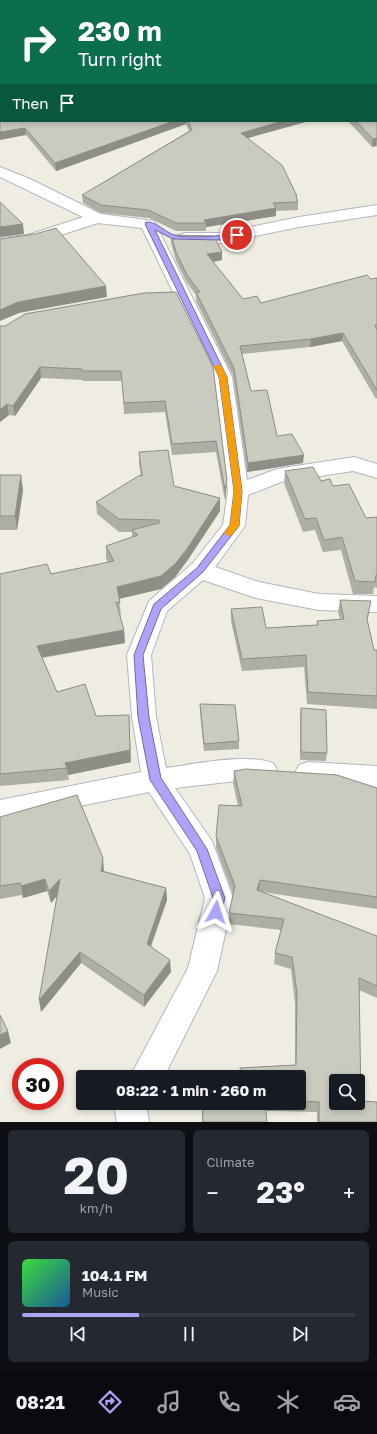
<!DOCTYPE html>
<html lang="en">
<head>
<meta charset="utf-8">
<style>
	:root { --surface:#171b24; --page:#242831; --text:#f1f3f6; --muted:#9ea1a6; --line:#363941; --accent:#ada3f9 }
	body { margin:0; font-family:"Golos Text",sans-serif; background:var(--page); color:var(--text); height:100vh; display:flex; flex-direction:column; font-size:15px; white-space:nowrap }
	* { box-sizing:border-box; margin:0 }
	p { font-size:13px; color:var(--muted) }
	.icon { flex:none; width:22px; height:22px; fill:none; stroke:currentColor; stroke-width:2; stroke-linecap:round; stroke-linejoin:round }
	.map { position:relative; height:1122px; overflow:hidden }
	.sheet { display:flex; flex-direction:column; gap:8px; padding:8px; background:#0d0f14; flex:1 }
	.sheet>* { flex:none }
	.banner { position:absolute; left:0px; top:0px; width:377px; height:122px; box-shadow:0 2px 6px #0003; background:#0b6e4f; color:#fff; overflow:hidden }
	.controls { position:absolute; left:329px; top:1074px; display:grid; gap:8px }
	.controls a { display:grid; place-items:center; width:36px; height:36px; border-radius:4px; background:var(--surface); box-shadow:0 2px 6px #0003; font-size:20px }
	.speed { position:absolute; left:12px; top:1058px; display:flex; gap:8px; font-size:20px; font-weight:700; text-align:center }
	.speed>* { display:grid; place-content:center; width:52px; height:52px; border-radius:50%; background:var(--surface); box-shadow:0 2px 6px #0003; line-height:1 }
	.speed .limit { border:6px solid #d22; background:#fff; color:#111 }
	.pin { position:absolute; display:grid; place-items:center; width:34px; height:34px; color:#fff; margin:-17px; border:2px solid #fff; border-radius:50%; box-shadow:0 1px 4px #0007 }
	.me { position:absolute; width:44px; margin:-22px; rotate:5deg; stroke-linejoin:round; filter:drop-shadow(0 0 3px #0008) }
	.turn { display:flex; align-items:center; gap:14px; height:84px; padding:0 12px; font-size:18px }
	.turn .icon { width:52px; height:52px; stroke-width:2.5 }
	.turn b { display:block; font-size:28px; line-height:34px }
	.then { display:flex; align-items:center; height:38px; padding:0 12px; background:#0003; gap:8px; font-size:15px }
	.big { font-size:30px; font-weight:700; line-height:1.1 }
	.sheet .widget { flex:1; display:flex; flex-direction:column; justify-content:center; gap:6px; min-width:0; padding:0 14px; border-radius:6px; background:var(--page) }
	.sheet .dial { align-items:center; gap:0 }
	.dial b { font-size:52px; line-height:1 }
	.song { display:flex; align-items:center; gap:12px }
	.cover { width:48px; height:48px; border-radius:6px; background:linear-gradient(135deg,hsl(120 70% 55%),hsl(210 70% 35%)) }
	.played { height:4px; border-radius:2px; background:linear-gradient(90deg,var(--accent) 35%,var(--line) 35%) }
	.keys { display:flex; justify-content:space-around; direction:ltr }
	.heat { display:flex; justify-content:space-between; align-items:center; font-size:22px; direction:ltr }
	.sheet .tiles { flex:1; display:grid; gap:8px; grid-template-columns:1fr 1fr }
	.widget:last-child { grid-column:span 2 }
	.trip { position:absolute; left:76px; top:1070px; width:230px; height:40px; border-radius:4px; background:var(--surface); box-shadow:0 2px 6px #0003; font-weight:700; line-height:40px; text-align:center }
	.menu { display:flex; height:64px; justify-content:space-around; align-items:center; background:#090b0e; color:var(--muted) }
	.menu .icon { width:28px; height:28px }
	.menu .active { color:var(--accent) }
	.menu b { font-size:18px; color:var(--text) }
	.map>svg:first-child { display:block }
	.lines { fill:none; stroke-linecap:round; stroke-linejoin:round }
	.minor-casing { stroke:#b6b4c1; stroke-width:2 }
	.minor { fill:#fff; fill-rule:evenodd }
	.wall { fill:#afaea4 }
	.shaded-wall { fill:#8e8d86 }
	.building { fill:#cbcabf; stroke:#8e8d86; fill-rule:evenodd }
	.route { fill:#ada3f9; stroke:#706aa2 }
	.slow { fill:#f59e0b }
</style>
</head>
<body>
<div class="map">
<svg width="377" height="1122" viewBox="0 0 377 1122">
	<rect width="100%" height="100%" fill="#efede1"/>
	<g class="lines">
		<!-- minor casing -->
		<g class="minor-casing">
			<g id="minor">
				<rect x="0" y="41" width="1" height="8"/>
				<path d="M0,167L30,179L101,214L154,221L232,377L247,480L277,469L354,457L377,464V478L353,471L281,482L248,495L245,526L215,567L259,582L319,594L377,596V612L319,610L256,598L203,580L167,611L151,655L156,717L166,768C196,764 245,753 273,763L277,770L273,777L264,781L245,780L175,788L212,841L233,898L217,971L164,1077H130L188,968L205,898L190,854L149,792L0,822V800L141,772L132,717L127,655L149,601L192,564L223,525L228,491L214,377L142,228L98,223L36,243L0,248V238L28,235L83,217L0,177Z"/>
				<path d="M377,205V215L299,227L221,243H185L179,241L177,238L179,235L185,233H221L299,217Z"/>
				<path d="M308,762L377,766V788L308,784L299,781L295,773L299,765Z"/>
				<path d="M114,1103H146L149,1122H117Z"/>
			</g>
		</g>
		<!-- minor -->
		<use href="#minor" class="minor"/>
	</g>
	<!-- wall -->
	<g class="wall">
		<path d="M0,0H377V54H376L377,57V147L376,146L372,147L348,121H376L1,1V40H0Z"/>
		<path d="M1,121H309L248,138L297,196V200L298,202V210L276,211V216L206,227V231H176L149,218L101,213L83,203L82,195L189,131L186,124L56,171L26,135Z"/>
		<path d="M171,235L222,252V260L213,262L243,299L261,303L377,278V398L376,399L342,341L310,347L242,354L251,391L277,436L303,463L247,472L233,376L196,301V295L187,283L176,261L171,243Z"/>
		<path d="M176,292L227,480L226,491L225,501L216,452L172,455L165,412L124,414L122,381H83V380L41,378L15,416L9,415L0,422L5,326Z"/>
		<path d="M139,452L174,486L220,511L187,561L175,577L161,589L119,599L121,615H120L124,630L125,643L42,658L57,692L96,716L131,762L68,775L69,780L0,786V574H51L108,562L106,559V546L132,537V532H119L97,514L96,502L141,475L139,464Z"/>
		<path d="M285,471L321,481L333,486L366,518L377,517V588L374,587L373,594H353L341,550L323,552L315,530L303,532L284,483Z"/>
		<path d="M0,475L23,490L17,530H0Z"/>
		<path d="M340,600L369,613L367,621L374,650H377V709L307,704L304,667L242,671L231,621V609L266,628L317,625V621L340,619L338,612Z"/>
		<path d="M200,704L239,741V749L204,751L200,712Z"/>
		<path d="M301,708L327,753L326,761L300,760V716Z"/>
		<path d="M234,771L377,788V909L262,892L377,936V998L359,990L361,1101L377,1122H317V1112L266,1111L267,1122H202V1103H299V1077H240V1068L295,1065V1004L291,969L274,964L275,953L281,930L229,924V913L233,894L216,848V836L238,806L233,783Z"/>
		<path d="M0,817L104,871L166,888L167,900L151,947L171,972L144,1007L81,963L41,1012L57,896L51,903L47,891L23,898L22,895L0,899Z"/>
	</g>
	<!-- shaded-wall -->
	<g class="shaded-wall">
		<path d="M377,47V54L376,55V48Z"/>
		<path d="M174,121H186V124L56,171L55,163Z"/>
		<path d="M283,121H309L241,140V133Z"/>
		<path d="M25,128L26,135L0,140V132Z"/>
		<path d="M377,138L376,146L372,147L373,139Z"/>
		<path d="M276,208V216L206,227V223L204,220Z"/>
		<path d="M23,224L24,234L0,237V227Z"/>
		<path d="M222,252V260L207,263V254Z"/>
		<path d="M106,286L107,297L19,313L0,321V310L18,302Z"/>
		<path d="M343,333L342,341L310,347L311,339Z"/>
		<path d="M40,367L41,378L15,416L13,406Z"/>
		<path d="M7,404L9,415L0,422V410Z"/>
		<path d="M304,455L303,463L247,472L248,463Z"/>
		<path d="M21,475L23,490L17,530L15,516Z"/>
		<path d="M227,480L226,491L225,501V490Z"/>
		<path d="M220,498V511L187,561L175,577L161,589L118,599L117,587Z"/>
		<path d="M124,630L125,643L38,658L37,646Z"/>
		<path d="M129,715L131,762L68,775L67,768L65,763Z"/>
		<path d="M103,858L104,871L102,883L101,871Z"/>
		<path d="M45,879L47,891L23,898L21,886Z"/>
		<path d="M60,879L61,891L51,903L49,891Z"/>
		<path d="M260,880L259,892L257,890Z"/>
		<path d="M166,888L167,900L147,956V944Z"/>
		<path d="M80,952L81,963L41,1012L39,1000Z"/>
		<path d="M170,960L171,972L144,1007V995Z"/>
		<path d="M8,1031L11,1043L0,1049V1035Z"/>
	</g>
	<!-- building -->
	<g class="building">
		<path d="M0,0H377V47L376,48V1H1V36L0,32Z"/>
		<path d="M376,52L377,57V138L373,139L356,121H376Z"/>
		<path d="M0,76H1V121H174L55,163L25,128L0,132Z"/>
		<path d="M188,121H283L241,133L282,165L297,196H296L298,202L273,203L276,208L204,220L206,223H176L148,210L101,205L82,195L192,130Z"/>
		<path d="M0,202L23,224L0,227Z"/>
		<path d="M56,228L106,286L18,302L0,310V239L35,234Z"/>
		<path d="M171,235L214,236L222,252L207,254L243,299L257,296L261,303L367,275L371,279L377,278V325H375L377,330V390L343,333L311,339L240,346L251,391L267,390L277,436L292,434L304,455L248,463L234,368L196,292H200L187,275L176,252Z"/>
		<path d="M176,292L213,367L227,480L225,490L216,441L172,444L165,401L124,403L121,371H82V369L40,367L13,406L7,404L0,410V326H5L25,314L144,293Z"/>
		<path d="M168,450L174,486L220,498L187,549L175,564L161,576L117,587L120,603L116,602L124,630L37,646L57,692L85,684L96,716L129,715L130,750L65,763L67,768L0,774V574L47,564L51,574L114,561L106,546L138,535L132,530L159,523V520L119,519L96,502L140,475L142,476L139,452Z"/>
		<path d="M313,467L321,481L330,479L333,486L349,484L366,518L377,517V575H376L375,582L355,581L342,537L324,540L316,518L305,519L285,471Z"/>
		<path d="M0,475H21L15,516H0Z"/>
		<path d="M340,600L371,601L367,619L374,650H377V696L308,692L306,655L242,659L231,609L262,607L266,628L318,625L317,621L344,619Z"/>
		<path d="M200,704L235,705L239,741L204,744Z"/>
		<path d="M301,708L326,710L327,753L301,752Z"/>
		<path d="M246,769L337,775L377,788V897L260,880L257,890L377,936V986L359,978L361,1101L377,1102V1122H319V1102L299,1101V1077H241L240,1068L296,1065L297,993L292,957L275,953L284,919L229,913L235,886L216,836L219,805L242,806L234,771ZM336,1081H358V1103H336Z"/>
		<path d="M77,795L103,858L101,871L166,888L147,944L170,960L144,995L80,952L39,1000L60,879L49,891L45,879L21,886L20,883L0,886V817Z"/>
		<path d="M0,1015L8,1031L0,1035Z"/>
		<path d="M202,1103H265L267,1122H203Z"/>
	</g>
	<!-- route -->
	<path class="route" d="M146,222C156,221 165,232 174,235C187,239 224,236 237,233L240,235L221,240L173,239L155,230L227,377L242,491L239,526L203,572L161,609L143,655L149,717L161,778L207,849L225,898L220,916L216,918L212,916L210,912L213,898L197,851L150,780L138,717L134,655L154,604L197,568L230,525L234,491L219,377L145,224Z"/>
	<!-- slow -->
	<path class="slow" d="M215,365H221L227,377L242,491L239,526L232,535L228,536L224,533L230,525L234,491L219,377L214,367Z"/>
</svg>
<div class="controls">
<a><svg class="icon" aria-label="search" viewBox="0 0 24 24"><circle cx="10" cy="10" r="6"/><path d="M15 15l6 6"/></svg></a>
</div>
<div class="speed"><div class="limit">30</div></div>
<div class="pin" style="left:237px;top:235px;background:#d93025"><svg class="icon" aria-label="arrive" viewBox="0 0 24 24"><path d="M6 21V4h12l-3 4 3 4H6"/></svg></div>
<svg class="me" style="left:216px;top:912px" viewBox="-20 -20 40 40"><path d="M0-17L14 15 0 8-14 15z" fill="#ada3f9" stroke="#fff" stroke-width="4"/></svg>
<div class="trip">08:22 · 1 min · 260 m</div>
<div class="banner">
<div class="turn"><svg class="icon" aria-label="right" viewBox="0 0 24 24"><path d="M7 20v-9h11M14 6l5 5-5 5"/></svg><div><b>230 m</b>Turn right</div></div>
<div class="then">Then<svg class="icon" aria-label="arrive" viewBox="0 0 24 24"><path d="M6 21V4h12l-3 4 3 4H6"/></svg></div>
</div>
</div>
<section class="sheet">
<div class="tiles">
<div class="widget dial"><b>20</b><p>km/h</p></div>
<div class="widget"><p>Climate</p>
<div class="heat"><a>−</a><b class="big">23°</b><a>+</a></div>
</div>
<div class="widget">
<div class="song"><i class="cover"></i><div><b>104.1 FM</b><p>Music</p></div></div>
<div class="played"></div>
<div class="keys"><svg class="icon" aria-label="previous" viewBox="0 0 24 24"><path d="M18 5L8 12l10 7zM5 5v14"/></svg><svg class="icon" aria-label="pause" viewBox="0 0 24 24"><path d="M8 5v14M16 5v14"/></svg><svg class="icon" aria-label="next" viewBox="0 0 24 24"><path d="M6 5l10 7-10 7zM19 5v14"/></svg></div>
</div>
</div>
</section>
<nav class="menu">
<b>08:21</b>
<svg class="icon active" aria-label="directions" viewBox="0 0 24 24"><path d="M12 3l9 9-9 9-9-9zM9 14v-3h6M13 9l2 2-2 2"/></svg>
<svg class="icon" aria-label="music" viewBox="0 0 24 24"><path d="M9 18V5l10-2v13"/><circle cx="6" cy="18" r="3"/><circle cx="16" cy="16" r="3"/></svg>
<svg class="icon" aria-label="phone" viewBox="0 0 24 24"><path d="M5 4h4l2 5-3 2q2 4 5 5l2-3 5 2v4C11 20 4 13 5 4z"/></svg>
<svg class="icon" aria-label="climate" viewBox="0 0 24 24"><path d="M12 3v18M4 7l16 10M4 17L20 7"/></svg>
<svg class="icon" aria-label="car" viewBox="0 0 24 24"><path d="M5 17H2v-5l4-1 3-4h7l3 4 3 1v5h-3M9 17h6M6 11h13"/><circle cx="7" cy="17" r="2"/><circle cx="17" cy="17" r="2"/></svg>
</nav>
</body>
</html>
